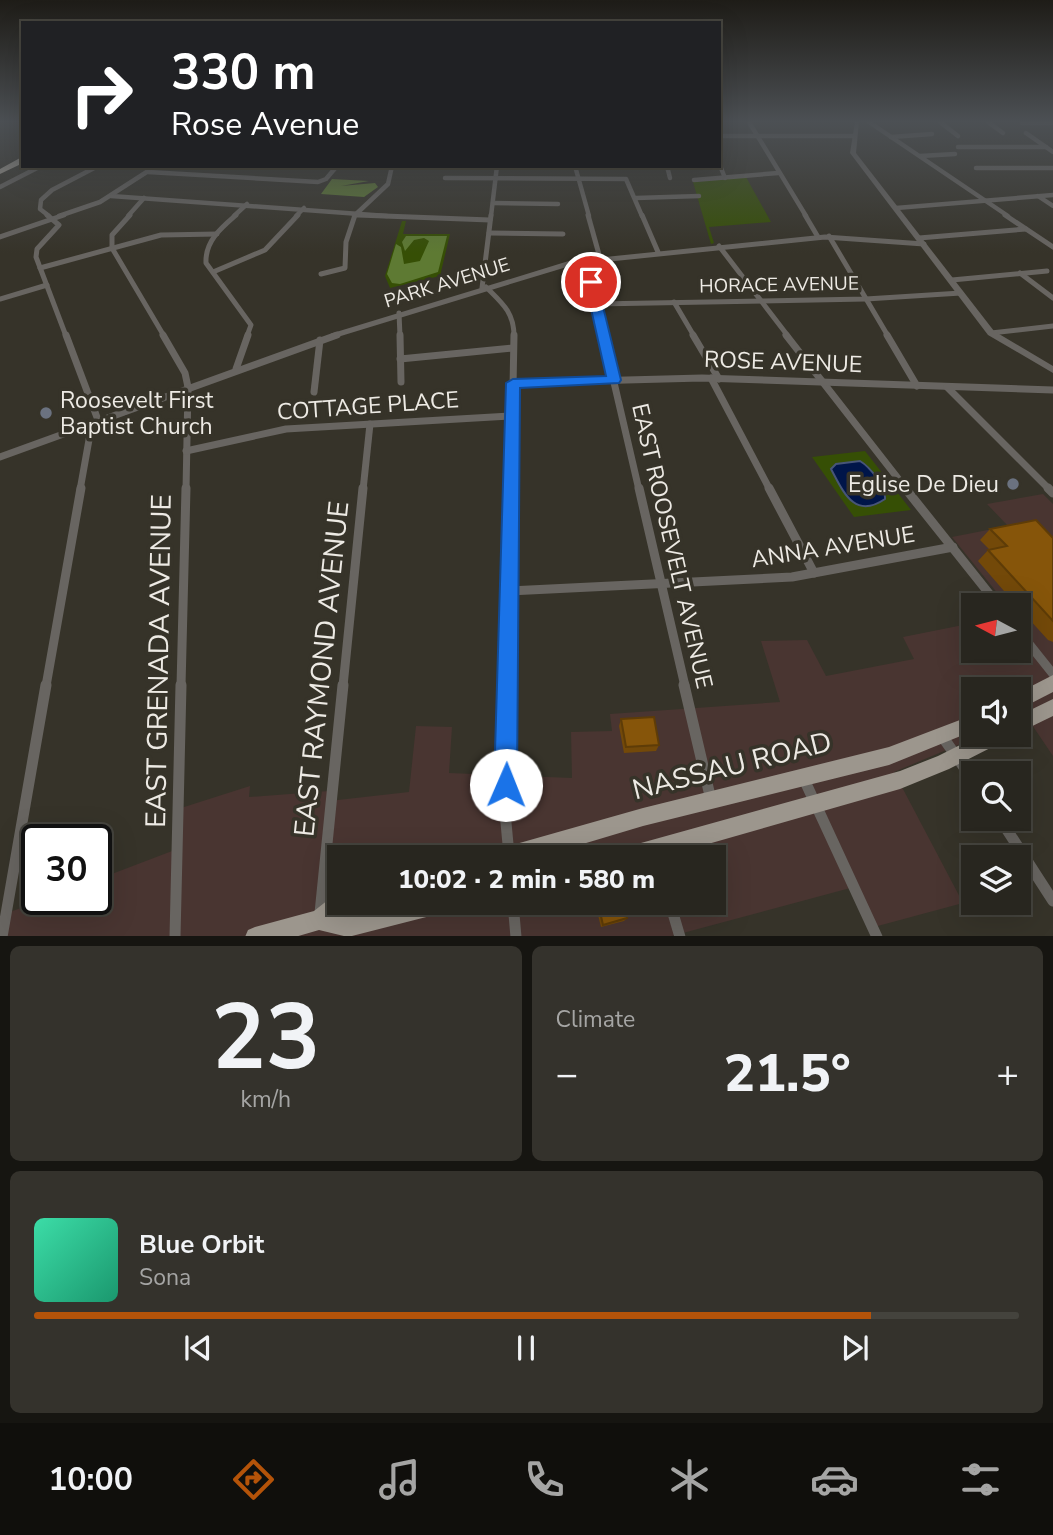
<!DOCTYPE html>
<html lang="en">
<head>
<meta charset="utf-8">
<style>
	:root { --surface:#28261f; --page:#34322c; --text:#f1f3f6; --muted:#a5a5a4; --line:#44433d; --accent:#b45309 }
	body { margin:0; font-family:"Nunito Sans",sans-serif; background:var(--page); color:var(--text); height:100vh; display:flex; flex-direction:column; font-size:26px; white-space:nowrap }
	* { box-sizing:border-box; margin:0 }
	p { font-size:23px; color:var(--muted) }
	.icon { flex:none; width:38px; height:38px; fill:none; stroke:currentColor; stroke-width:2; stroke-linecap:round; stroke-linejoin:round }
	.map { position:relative; height:936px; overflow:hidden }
	.sheet { display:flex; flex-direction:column; gap:10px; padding:10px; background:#161511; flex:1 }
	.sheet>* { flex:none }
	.banner { position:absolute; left:21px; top:21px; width:700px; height:147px; border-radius:0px; box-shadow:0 7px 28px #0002,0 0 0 2px var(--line); background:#202124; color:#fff; overflow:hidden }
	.needle { width:46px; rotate:277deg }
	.controls { position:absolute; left:961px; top:593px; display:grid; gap:14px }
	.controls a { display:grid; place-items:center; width:70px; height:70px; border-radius:0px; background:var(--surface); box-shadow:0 7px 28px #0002,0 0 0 2px var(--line); font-size:35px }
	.speed { position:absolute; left:21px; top:824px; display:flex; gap:14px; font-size:35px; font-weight:700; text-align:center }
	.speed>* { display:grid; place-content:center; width:91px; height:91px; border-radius:50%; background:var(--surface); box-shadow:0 7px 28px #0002,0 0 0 2px var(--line); line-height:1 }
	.speed .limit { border:4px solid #111; border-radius:10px; background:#fff; color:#111 }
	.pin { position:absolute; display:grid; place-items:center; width:60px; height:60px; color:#fff; margin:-30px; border:4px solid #fff; border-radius:50%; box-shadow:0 2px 7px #0007 }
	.me { position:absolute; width:77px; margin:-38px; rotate:1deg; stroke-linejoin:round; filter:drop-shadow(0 0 5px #0008) }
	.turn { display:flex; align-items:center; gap:24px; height:147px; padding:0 35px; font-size:32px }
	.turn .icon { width:91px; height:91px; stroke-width:2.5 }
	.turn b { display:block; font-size:49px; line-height:60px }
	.big { font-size:52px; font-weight:800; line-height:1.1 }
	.sheet .card { flex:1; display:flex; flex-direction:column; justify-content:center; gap:10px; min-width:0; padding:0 24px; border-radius:10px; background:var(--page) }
	.sheet .dial { align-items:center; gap:0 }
	.dial b { font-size:91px; line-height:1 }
	.song { display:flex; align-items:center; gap:21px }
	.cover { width:84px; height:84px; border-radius:10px; background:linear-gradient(135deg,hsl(160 70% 55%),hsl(160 70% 35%)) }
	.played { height:7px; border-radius:4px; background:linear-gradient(90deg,var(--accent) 85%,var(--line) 85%) }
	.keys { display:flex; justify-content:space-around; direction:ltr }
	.heat { display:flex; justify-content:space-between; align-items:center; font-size:38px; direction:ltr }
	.sheet .tiles { flex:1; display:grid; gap:10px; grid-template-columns:1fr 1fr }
	.card:last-child { grid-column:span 2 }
	.trip { position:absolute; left:327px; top:845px; width:399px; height:70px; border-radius:0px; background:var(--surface); box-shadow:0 7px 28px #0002,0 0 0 2px var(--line); font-weight:800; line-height:70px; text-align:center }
	.tabs { display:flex; height:112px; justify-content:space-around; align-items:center; background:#100f0c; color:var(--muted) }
	.tabs .icon { width:49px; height:49px }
	.tabs .on { color:var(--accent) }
	.tabs b { font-size:32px; color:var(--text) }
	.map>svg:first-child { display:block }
	.commercial { fill:#493531; fill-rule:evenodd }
	.green { fill:#364f05 }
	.forest { fill:#5e7a33 }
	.water { fill:#001549; stroke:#475578; stroke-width:2 }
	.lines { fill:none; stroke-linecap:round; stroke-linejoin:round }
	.minor-far4 { stroke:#686561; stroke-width:4.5 }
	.minor-far3 { stroke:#686561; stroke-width:5 }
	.minor-far2 { stroke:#686561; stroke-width:7 }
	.minor-far1 { stroke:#686561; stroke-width:9 }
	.minor { stroke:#686561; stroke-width:11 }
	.tertiary { fill:#686561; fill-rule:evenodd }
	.primary { fill:#9c968d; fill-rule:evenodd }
	.motorway { fill:#b0aa9f; fill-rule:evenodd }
	.wall { fill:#734909 }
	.building { fill:#86550a; stroke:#5e3c07; stroke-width:2 }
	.route { fill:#1a73e8; stroke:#114b97; stroke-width:2 }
	.worship-dot { fill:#6b7280; stroke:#363329; stroke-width:2.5 }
	.labels { text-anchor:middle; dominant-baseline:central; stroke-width:7; stroke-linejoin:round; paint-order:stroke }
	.far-street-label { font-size:19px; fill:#edeae4; stroke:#363329 }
	.street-label { font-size:23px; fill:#edeae4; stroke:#363329 }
	.poi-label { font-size:23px; fill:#edeae4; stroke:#363329; text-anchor:start }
	.near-street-label { font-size:28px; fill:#edeae4; stroke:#363329 }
</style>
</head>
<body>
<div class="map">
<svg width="1053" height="937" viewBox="0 0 1053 937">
	<rect width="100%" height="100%" fill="#363329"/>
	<!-- commercial -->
	<path class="commercial" d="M1043,494L1053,504V756L1026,716L1019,719L1018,690H973V735H982L894,772L963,903L874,927L854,887L668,937H0L7,913L43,900H96V880L180,848L181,808L250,786L249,797L329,791V801L409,792L416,726L452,727L449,773L572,778L571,732L612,731L610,714L780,702L761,641L807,640L826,676L914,659L903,637L973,623V651H1018V606L1007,605L952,537L1008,526L987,504ZM340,858H714V903H340Z"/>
	<!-- green -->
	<g class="green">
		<path d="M746,177L771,222L709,227L714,243L711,244L693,182Z"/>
		<path d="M402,221H406L403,234H450L440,276L390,288L385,276Z"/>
		<path d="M865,451L911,510L854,517L812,457Z"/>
	</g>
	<!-- forest -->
	<g class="forest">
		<path d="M332,179L369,181L341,186L375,183L378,187L364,197L321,194Z"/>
		<path d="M406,236H447L438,272L400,284L392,283L387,274L396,244L401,247L404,264L420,261L429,241L424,238L414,240L405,251L402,242Z"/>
	</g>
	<!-- water -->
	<path class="water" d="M860,461C870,467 886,487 885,499C854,520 843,491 831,469L836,464Z"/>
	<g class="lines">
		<!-- minor-far4 -->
		<g class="minor-far4">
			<path d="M749,122L806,216"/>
			<path d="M869,122L1008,216"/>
			<path d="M940,122L958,136"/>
			<path d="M988,122L1003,133"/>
			<path d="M1022,123H1053"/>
			<path d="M1026,133L1053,152"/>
			<path d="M719,136H854"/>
			<path d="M891,137L932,134"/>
			<path d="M958,147H1046"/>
			<path d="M920,156L955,154"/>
			<path d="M719,163L725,178"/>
			<path d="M575,166L589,216"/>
			<path d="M667,166L670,178"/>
			<path d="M976,168H1053"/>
			<path d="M148,172L318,182L326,179L337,166"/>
			<path d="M445,178L626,179L642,216"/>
			<path d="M694,180L778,173"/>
			<path d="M0,187L41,166"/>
			<path d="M111,196L387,216"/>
			<path d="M1038,196L1053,206"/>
			<path d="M636,198L699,196"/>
			<path d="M493,203L558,204"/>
			<path d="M896,208L1053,195"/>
			<path d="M49,216L40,209L41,200L52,190L98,166"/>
			<path d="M59,216L100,202L156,166"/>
			<path d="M128,216L144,198"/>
			<path d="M234,216L247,204"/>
			<path d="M296,216L304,208"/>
			<path d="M354,216L388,184L392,166"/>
			<path d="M491,216L497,166"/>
		</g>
		<!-- minor-far3 -->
		<g class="minor-far3">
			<path d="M47,215L59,225L37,249L36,257L66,336"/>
			<path d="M130,215L112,235V248L164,336"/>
			<path d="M236,215C221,228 205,241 206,263L251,325L247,336"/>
			<path d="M358,215L490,220"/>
			<path d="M588,215L600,258"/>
			<path d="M642,215L658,252"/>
			<path d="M805,215L818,237"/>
			<path d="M1005,215L1053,247"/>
			<path d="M489,233L563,234"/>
			<path d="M829,236L888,336"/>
			<path d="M0,237L64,215"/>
			<path d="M919,238L1026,229"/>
			<path d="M719,246L788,336"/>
			<path d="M586,260L604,336"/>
			<path d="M40,268L161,235L217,234"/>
			<path d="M213,272L265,250L298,215"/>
			<path d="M1020,273L1053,298"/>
			<path d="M321,274L345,268L346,242L355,215"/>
			<path d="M952,280L1047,271"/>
			<path d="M486,287C502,303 514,312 514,336"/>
			<path d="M482,288L491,215"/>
			<path d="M0,299L47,285"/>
			<path d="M674,302L694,336"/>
			<path d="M596,304L866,299L961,293"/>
			<path d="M399,313L400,336"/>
			<path d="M991,333L1053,326"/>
			<path d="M332,336L571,263L825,237L924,244"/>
		</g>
		<!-- minor-far2 -->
		<g class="minor-far2">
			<path d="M66,335L98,420"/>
			<path d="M163,335L185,373L188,387L186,490"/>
			<path d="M400,335L401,382"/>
			<path d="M603,335L639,490"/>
			<path d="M693,335L719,379"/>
			<path d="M786,335L907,490"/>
			<path d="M887,335L917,386"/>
			<path d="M400,359L513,348"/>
			<path d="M236,369L248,335"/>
			<path d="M711,378L770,490"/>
			<path d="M513,383L702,378L1053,390"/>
			<path d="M947,387L1050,490"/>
			<path d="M314,392L320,340"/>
			<path d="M186,451L286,429L512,416"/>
			<path d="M0,457L337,335"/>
			<path d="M80,490L92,423"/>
			<path d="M363,490L370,424"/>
			<path d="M511,490L514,335"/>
		</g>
		<!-- minor-far1 -->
		<g class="minor-far1">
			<path d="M639,488L685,686"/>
			<path d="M769,488L814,573"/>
			<path d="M905,488L999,606"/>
			<path d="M1048,488L1053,493"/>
			<path d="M509,591L792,577L953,547"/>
			<path d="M1018,630L1053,674"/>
			<path d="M46,686L81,488"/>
			<path d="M181,686L186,488"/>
			<path d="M343,686L363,488"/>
			<path d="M507,686L511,488"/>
		</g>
		<!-- minor -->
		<g class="minor">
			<path d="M507,685L505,812L509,855"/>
			<path d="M684,685L711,800"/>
			<path d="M942,736L973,780"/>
			<path d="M803,777L877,937"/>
			<path d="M1000,819L1053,901"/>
			<path d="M513,903L516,937"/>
			<path d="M670,903L680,937"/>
			<path d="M320,913L343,685"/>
			<path d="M2,937L46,685"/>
			<path d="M175,937L181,685"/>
		</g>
		<!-- tertiary -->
		<path class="tertiary" d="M855,122H859L856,153L994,331L1053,366V373L988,335L850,153Z"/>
		<!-- primary -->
		<g class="primary">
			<path d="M1053,675V692L1018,710V693Z"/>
			<path d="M1053,699V716L1018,733V716Z"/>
			<path d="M973,715V731L889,765L643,826L536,858H493L495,851L502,848L643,808L889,747Z"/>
			<path d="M980,735H1007L1004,741L949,769L900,789L659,858H614L616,851L623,848L900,771L938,756Z"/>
			<path d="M340,893V903H350L347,910L340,916L345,917L401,903H452L449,910L442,913L348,937L319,930L295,937H245L248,930L255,927L314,911L333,896Z"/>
		</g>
		<!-- motorway -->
		<path class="motorway" d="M20,158H23V163L0,174V169Z"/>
	</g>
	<!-- wall -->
	<g class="wall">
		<path d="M990,529L1053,538V642L1048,640L1018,607V606H1017L978,561L989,549L980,540Z"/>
		<path d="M621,719L659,745L656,751L624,753L619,726Z"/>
		<path d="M595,903H623L627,918L624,921L601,927Z"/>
	</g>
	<!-- building -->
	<g class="building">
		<path d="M1036,520L1053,538V621L988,550L1007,546L990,529Z"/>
		<path d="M654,717L659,745L626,747L621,719Z"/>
		<path d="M598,903H623L627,918L603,925Z"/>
	</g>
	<!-- sky -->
	<linearGradient id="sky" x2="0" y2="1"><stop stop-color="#1e1c17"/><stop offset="0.48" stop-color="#4c5054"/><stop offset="1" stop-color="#4c5054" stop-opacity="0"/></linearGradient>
	<rect width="1053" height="253" fill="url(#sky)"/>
	<!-- route -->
	<path class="route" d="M591,278L597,282L621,380L619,383L520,388L517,785L514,793L506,796L498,793L494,785L506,383L513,379L606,376L585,282Z"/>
	<!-- markers -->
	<g class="worship-dot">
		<circle cx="46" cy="413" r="7"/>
		<circle cx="1013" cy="484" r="7"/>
	</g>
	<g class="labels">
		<!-- far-street labels -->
		<g class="far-street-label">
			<text transform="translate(447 283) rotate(-17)">PARK AVENUE</text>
			<text transform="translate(779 285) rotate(-1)">HORACE AVENUE</text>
		</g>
		<!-- street labels -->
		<g class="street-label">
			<text transform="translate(783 362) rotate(2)">ROSE AVENUE</text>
			<text transform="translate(368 406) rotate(-4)">COTTAGE PLACE</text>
			<text transform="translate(672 546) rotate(77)">EAST ROOSEVELT AVENUE</text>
			<text transform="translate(833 547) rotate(-9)">ANNA AVENUE</text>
		</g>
		<!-- poi labels -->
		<g class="poi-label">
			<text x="60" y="400">Roosevelt First<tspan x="60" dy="26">Baptist Church</tspan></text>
			<text x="999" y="484" text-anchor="end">Eglise De Dieu</text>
		</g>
		<!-- near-street labels -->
		<g class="near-street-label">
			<text transform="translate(159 661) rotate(-89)">EAST GRENADA AVENUE</text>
			<text transform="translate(322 669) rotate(-84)">EAST RAYMOND AVENUE</text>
			<text transform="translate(732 766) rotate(-14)">NASSAU ROAD</text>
		</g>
	</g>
</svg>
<div class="controls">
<a><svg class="needle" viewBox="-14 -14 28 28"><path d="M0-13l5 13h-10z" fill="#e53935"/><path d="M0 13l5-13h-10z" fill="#a5a5a4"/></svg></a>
<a><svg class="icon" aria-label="sound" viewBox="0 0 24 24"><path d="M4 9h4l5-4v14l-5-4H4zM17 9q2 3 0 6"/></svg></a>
<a><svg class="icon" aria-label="search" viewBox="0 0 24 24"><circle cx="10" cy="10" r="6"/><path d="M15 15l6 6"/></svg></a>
<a><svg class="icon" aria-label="layers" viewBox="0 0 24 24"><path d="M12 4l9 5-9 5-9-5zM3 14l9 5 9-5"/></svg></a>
</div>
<div class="speed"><div class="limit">30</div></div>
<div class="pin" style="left:591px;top:282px;background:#d93025"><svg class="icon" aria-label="arrive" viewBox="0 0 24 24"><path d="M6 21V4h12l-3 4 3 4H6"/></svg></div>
<svg class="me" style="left:506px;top:785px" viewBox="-20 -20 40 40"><circle r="19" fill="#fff"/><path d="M0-13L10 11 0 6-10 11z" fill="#1a73e8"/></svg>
<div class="trip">10:02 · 2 min · 580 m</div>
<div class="banner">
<div class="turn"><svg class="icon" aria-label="right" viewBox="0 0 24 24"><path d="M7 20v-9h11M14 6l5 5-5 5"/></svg><div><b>330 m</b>Rose Avenue</div></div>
</div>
</div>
<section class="sheet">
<div class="tiles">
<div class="card dial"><b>23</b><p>km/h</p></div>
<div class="card"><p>Climate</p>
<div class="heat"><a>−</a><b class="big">21.5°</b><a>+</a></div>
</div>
<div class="card">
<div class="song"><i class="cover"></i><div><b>Blue Orbit</b><p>Sona</p></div></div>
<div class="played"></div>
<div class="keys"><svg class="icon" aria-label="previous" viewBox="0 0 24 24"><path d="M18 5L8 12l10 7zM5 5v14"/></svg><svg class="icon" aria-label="pause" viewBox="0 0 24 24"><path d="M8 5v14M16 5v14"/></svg><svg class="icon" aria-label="next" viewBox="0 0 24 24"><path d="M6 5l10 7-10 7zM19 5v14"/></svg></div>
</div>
</div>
</section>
<nav class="tabs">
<b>10:00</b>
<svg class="icon on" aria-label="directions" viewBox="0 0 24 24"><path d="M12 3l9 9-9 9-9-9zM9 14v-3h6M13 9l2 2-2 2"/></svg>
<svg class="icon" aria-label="music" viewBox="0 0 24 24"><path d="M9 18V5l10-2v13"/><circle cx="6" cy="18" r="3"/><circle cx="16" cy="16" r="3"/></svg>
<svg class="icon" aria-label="phone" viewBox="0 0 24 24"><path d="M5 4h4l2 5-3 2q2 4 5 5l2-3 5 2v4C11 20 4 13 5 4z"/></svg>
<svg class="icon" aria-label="climate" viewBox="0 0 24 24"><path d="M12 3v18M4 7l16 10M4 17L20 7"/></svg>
<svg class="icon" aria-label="car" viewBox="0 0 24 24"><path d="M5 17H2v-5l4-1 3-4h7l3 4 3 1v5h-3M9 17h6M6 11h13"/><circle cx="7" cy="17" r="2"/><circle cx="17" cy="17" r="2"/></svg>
<svg class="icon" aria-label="filters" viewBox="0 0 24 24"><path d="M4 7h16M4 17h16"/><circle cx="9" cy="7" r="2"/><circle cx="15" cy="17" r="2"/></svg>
</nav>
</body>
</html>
